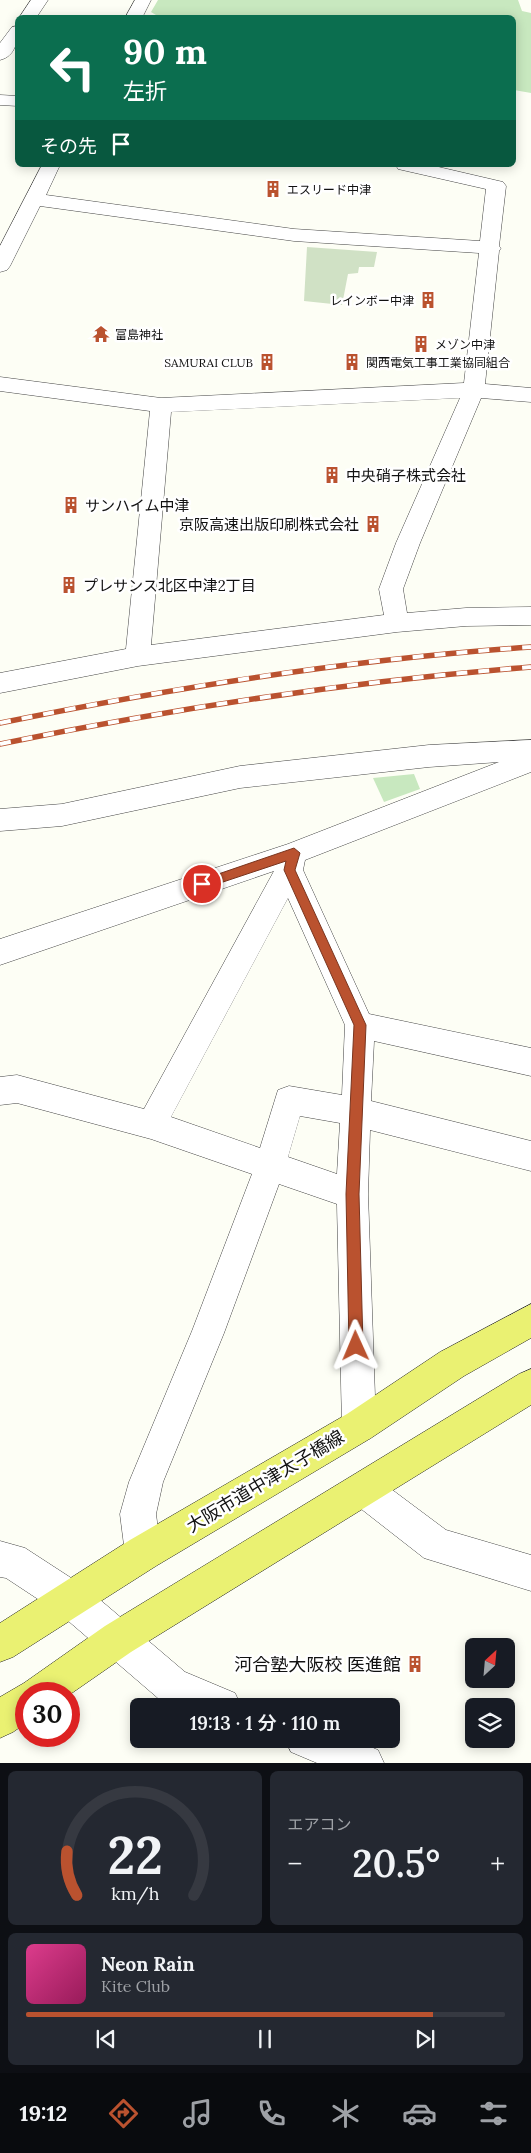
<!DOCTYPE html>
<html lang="ja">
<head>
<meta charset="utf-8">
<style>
	:root { --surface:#171b24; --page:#242831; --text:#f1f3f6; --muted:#9ea1a6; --line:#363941; --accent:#ba522f }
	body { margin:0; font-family:Lora,"Noto Sans JP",serif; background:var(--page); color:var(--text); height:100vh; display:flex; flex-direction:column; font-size:19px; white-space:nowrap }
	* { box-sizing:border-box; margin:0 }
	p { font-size:16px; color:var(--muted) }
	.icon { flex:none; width:28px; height:28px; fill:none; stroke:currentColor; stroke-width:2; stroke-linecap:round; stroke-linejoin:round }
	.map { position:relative; height:1763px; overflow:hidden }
	.panel { display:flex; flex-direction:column; gap:8px; padding:8px; background:#0d0f14; flex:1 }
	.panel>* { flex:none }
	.top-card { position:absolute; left:15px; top:15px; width:501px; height:152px; border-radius:8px; box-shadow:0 2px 12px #0003; background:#0b6e4f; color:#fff; overflow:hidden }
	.needle { width:32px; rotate:26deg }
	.controls { position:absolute; left:465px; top:1638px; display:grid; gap:10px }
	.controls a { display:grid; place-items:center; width:50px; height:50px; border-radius:8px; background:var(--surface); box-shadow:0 2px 12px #0003; font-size:25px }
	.speed { position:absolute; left:15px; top:1682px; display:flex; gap:10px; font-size:25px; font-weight:700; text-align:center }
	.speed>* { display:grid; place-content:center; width:65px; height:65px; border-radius:50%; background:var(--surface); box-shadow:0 2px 12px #0003; line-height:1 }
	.speed .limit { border:8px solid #d22; background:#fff; color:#111 }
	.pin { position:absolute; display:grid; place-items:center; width:42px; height:42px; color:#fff; margin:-21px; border:2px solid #fff; border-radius:50%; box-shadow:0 1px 5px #0007 }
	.me { position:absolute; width:55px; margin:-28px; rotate:359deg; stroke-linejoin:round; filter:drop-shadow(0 0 4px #0008) }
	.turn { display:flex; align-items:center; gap:18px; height:105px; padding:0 25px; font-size:22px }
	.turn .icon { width:65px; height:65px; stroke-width:2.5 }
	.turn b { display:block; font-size:35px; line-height:42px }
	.then { display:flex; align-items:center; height:48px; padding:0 25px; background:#0003; gap:10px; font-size:19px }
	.big { font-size:38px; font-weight:600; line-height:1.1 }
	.panel .widget { flex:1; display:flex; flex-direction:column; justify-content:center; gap:8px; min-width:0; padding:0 18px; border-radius:8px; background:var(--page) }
	.panel .dial { align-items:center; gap:0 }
	.dial svg { height:130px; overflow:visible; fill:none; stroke:var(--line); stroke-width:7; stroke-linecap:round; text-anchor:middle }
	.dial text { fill:var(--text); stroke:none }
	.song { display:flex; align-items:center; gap:15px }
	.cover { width:60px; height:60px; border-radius:8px; background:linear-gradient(135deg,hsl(330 70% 55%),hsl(330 70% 35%)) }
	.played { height:5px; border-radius:2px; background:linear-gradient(90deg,var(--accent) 85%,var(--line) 85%) }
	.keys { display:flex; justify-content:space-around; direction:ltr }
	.heat { display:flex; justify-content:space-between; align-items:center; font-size:28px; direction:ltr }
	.panel .tiles { flex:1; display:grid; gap:8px; grid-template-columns:1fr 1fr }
	.widget:last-child { grid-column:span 2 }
	.trip { position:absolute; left:130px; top:1698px; width:270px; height:50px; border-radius:8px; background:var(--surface); box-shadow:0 2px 12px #0003; font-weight:600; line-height:50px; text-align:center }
	.tab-bar { display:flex; height:80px; justify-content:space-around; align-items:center; background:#090b0e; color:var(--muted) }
	.tab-bar .icon { width:35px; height:35px }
	.tab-bar .on { color:var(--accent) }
	.tab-bar b { font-size:22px; color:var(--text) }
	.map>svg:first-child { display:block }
	.green { fill:#c8e8bf }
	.cemetery { fill:#d0e1c5 }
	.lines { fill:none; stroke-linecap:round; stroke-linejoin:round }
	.minor-casing { stroke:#444; stroke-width:1 }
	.major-casing { stroke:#222; stroke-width:1 }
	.minor { fill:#fff; fill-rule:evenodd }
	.major { fill:#eaf172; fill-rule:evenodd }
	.rail-casing { stroke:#ba522f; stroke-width:5.5 }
	.rail { stroke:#fff; stroke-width:4; stroke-dasharray:11; stroke-linecap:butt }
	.route { fill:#ba522f; stroke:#79351f }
	.labels { text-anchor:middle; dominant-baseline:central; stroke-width:5; stroke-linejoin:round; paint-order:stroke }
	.far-poi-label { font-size:12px; fill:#111; stroke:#fff; text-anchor:start }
	.poi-label { font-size:15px; fill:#111; stroke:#fff; text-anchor:start }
	.near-street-label { font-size:18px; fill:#111; stroke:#fff }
	.near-poi-label { font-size:18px; fill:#111; stroke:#fff; text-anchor:end }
</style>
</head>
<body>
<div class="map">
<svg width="531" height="1763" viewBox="0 0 531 1763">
	<rect width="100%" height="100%" fill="#fdfef5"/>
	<!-- green -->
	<g class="green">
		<path d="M158,0H518L522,11L531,13V93L514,90V18H161L151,12Z"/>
		<path d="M414,774L420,789L384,802L373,778Z"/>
	</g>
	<!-- cemetery -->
	<path class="cemetery" d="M307,247L377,252L374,267H359L358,273L348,274L342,305L304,301Z"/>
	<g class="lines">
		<!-- minor casing -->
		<g class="minor-casing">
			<g id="minor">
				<path d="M31,0H48L36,18H19Z"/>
				<path d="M135,0H151L142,18H125Z"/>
				<path d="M18,26C18,40 16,56 0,60V43L12,27Z"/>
				<path d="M0,95L18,96V106L0,105Z"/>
				<path d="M42,165H60L46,195L294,229L480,241L486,189L398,169L396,165H430L503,182L506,186L499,246L501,248L499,251L485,384L531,388V402L481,398L420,543L403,589L407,613L466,608L531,607V625L466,626L397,632L138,666L0,693V673L126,649L150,411L0,391V377L161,398L464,383L479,253L294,241L40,206L10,266L7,270L0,272V246ZM460,398L396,543L379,589L384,615L151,645L171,412Z"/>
				<path d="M531,740V772L305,860L303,870L369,1014L531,1048V1076L374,1041L371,1101L531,1141V1171L370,1130L368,1194L376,1426L371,1438L359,1443L347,1438L342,1426L337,1204L279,1184L224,1333L163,1482L156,1514L161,1553L156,1566L143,1571L130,1566L125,1553L120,1514L129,1482L192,1331L252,1174L151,1139L17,1103L0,1105V1077L17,1075L144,1109L274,871L0,965V939L288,844L499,762L429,767L240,788L62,826L0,831V809L62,804L240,766L429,745ZM288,898L345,1025L342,1095L289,1086L278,1090L260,1148L171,1117ZM300,1116L340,1123L337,1174L288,1157Z"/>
				<path d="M363,1472L375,1477L446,1530L531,1555V1591L424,1558L351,1501L346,1489L351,1477Z"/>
				<path d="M0,1541L25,1548L85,1587L185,1672L235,1693L241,1706H176L159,1699L59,1613L6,1578L0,1577Z"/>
				<path d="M285,1739H352L378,1750L384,1763H317L291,1752Z"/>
			</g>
		</g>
		<!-- major casing -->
		<g class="major-casing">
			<g id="major">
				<path d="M531,1304V1338L464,1376L371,1438L156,1566L13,1657L0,1662V1623L130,1540L347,1414L440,1352Z"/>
				<path d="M531,1369V1405L131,1652L69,1695L26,1694V1723L13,1732L0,1738V1697L24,1683L105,1626L519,1374Z"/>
			</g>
		</g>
		<!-- minor -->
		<use href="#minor" class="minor"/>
		<!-- major -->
		<use href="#major" class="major"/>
		<!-- rail casing -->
		<g class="rail-casing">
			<g id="rail">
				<path d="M0,723C176,687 352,659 531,647"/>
				<path d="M0,744C176,708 352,681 531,667"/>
			</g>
		</g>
		<!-- rail -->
		<use href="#rail" class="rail"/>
	</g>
	<!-- route -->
	<path class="route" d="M294,848L300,853L295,870L366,1025L359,1194L363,1346L361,1351L356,1353L351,1351L349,1346L346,1194L354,1025L284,870L286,861L202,889L198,887L196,884L198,881Z"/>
	<!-- icons -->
	<defs>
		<g id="building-bare" transform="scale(1.35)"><path d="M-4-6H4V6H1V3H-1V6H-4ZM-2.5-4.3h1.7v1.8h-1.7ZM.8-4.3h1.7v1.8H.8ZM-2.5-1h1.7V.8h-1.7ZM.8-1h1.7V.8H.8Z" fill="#ba522f" stroke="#fff" stroke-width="2.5" paint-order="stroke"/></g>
		<g id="temple-bare" transform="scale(1.35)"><path d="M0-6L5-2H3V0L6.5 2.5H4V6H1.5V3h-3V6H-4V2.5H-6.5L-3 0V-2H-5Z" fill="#ba522f" stroke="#fff" stroke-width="2.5" paint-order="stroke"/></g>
	</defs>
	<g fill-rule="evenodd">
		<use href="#building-bare" x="273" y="189"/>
		<use href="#building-bare" x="428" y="300"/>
		<use href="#temple-bare" x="101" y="334"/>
		<use href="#building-bare" x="421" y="344"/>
		<use href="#building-bare" x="267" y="362"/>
		<use href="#building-bare" x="352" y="362"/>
		<use href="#building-bare" x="332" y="475"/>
		<use href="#building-bare" x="71" y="505"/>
		<use href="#building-bare" x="373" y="524"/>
		<use href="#building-bare" x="69" y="585"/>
		<use href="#building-bare" x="415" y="1664"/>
	</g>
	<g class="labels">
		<!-- far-poi labels -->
		<g class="far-poi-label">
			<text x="287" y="189">エスリード中津</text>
			<text x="414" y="300" text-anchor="end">レインボー中津</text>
			<text x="115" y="334">富島神社</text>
			<text x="435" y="344">メゾン中津</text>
			<text x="253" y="362" text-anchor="end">SAMURAI CLUB</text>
			<text x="366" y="362">関西電気工事工業協同組合</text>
		</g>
		<!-- poi labels -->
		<g class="poi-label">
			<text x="346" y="475">中央硝子株式会社</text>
			<text x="85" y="505">サンハイム中津</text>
			<text x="359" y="524" text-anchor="end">京阪高速出版印刷株式会社</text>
			<text x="83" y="585">プレサンス北区中津2丁目</text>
		</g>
		<!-- near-street labels -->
		<g class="near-street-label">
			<text transform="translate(265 1481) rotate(-31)">大阪市道中津太子橋線</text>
		</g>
		<!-- near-poi labels -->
		<g class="near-poi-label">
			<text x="401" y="1664">河合塾大阪校 医進館</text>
		</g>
	</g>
</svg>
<div class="controls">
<a><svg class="needle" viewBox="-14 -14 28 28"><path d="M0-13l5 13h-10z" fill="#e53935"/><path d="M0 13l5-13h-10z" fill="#9ea1a6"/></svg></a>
<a><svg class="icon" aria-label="layers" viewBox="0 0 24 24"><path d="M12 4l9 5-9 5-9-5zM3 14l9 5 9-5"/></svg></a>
</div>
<div class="speed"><div class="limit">30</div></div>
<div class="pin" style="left:202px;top:884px;background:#d93025"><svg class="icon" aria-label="arrive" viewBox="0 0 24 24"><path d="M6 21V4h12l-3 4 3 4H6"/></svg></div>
<svg class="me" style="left:356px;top:1346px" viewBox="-20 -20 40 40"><path d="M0-17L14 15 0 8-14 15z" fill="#ba522f" stroke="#fff" stroke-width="4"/></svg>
<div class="trip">19:13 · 1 分 · 110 m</div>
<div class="top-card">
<div class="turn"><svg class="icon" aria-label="left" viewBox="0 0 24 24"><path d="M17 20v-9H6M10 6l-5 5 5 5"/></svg><div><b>90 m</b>左折</div></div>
<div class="then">その先<svg class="icon" aria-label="arrive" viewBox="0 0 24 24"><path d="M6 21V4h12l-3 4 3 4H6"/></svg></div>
</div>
</div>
<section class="panel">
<div class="tiles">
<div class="widget dial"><svg viewBox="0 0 100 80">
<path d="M14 69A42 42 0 1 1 86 69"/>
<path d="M14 69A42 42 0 0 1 8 42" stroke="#ba522f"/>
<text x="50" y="56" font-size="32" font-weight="700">22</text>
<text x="50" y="72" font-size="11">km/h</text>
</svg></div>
<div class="widget"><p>エアコン</p>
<div class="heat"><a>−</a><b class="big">20.5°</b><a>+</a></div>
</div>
<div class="widget">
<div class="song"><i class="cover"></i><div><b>Neon Rain</b><p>Kite Club</p></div></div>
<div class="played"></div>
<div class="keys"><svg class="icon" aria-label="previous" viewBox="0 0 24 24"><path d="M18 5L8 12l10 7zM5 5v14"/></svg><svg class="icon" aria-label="pause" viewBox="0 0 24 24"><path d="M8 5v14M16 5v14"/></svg><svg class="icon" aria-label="next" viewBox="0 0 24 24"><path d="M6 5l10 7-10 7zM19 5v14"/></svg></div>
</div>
</div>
</section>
<nav class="tab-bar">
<b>19:12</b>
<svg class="icon on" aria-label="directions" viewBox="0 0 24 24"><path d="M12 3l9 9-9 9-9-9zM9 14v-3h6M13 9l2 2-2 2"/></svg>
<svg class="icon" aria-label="music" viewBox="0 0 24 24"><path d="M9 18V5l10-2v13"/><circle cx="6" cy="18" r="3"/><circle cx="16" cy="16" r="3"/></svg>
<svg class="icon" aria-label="phone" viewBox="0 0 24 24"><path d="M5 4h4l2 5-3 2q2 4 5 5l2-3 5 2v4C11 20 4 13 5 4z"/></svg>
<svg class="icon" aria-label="climate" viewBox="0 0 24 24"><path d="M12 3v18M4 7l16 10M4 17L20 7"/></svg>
<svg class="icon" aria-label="car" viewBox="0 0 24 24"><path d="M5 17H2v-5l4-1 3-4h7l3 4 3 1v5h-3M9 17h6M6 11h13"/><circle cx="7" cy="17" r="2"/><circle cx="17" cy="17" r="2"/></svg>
<svg class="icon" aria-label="filters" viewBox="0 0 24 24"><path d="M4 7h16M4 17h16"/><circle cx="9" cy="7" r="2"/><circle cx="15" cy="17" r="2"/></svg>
</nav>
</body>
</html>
